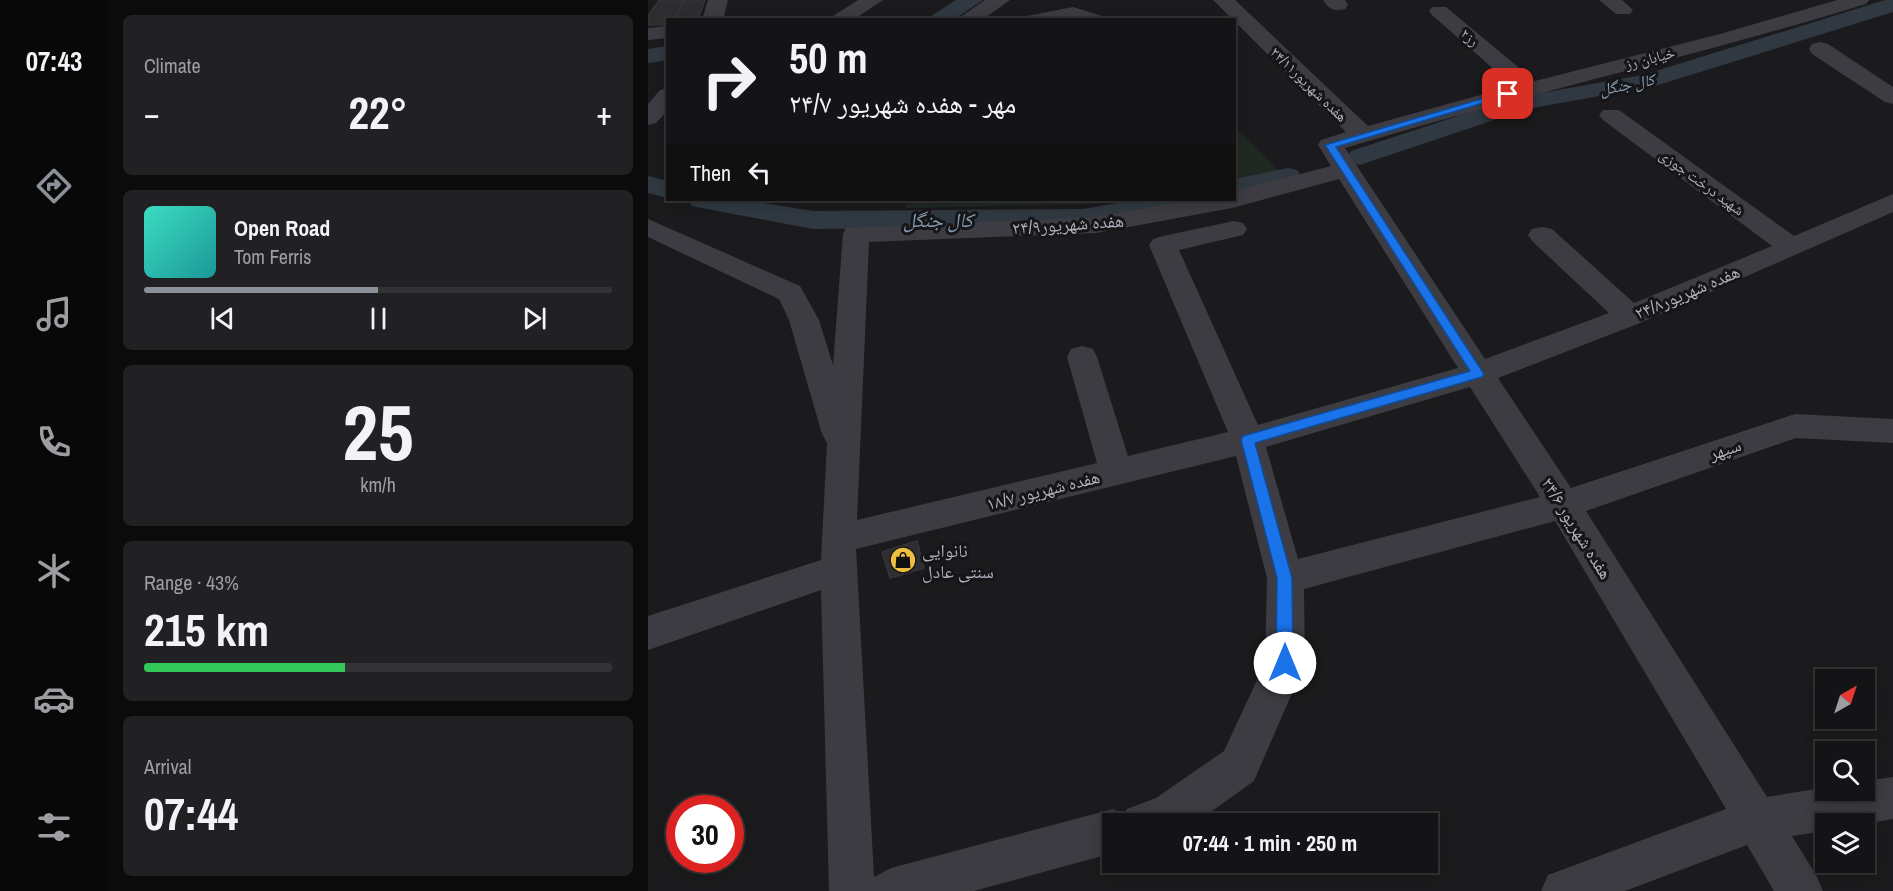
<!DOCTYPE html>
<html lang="en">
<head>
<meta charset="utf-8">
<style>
	:root { --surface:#141416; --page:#212123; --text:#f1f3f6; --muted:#9d9ea1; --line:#333335; --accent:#8c9099 }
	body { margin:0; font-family:"Archivo Narrow","Noto Naskh Arabic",sans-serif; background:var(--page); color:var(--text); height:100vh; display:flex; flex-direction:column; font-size:22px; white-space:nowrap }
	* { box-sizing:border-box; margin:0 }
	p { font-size:20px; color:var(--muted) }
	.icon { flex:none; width:33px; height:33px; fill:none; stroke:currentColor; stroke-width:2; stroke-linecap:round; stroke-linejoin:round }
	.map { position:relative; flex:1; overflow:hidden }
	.side { display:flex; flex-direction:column; gap:15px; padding:15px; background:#0b0b0c; width:540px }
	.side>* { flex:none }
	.guide { position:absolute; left:18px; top:18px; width:570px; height:183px; border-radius:0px; box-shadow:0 3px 15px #0003,0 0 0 2px var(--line); background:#141416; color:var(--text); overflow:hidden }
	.needle { width:39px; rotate:39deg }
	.tools { position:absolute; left:1167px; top:669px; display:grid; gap:12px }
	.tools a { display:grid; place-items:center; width:60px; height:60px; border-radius:0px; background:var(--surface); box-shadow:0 3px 15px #0003,0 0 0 2px var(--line); font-size:30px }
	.speed { position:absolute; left:18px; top:795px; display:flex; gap:12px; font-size:30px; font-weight:700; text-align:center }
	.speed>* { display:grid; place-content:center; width:78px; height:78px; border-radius:50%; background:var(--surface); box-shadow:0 3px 15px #0003,0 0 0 2px var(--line); line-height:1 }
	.speed .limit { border:9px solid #d22; background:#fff; color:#111 }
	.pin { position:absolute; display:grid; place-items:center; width:51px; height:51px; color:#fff; margin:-26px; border-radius:12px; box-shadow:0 3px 9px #0006 }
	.me { position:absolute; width:66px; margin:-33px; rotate:0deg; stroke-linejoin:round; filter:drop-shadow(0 0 4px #0008) }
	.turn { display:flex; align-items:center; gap:21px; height:126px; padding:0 24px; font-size:27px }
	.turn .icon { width:78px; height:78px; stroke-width:2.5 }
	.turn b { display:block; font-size:42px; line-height:51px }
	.then { display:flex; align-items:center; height:57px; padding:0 24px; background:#0003; gap:12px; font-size:22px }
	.big { font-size:45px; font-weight:700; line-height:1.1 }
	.side .card { flex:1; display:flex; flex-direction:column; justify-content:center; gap:9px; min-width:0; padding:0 21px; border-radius:9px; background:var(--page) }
	.side .dial { align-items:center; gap:0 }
	.dial b { font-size:78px; line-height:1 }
	.song { display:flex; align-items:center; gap:18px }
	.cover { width:72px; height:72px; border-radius:9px; background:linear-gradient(135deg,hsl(170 70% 55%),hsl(180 70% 35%)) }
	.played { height:6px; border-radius:3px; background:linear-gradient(90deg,var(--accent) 50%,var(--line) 50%) }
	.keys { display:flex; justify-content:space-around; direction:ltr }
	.heat { display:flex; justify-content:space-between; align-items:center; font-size:33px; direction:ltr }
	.charge { height:9px; border-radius:4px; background:linear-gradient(90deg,#34c759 43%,var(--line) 0) }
	.trip { position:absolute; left:454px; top:813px; width:336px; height:60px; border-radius:0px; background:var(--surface); box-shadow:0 3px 15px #0003,0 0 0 2px var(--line); font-weight:700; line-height:60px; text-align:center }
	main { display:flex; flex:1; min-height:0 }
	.menu { display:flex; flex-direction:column; width:108px; justify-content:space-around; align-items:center; background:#080809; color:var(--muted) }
	.menu .icon { width:42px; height:42px }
	.menu .current { color:var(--accent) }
	.menu b { font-size:27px; color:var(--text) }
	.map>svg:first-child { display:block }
	.green { fill:#202822 }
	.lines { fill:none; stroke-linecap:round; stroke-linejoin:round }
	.canal { fill:#303941; fill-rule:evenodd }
	.building { fill:#2e2e31; stroke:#353539; stroke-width:1.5 }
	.minor { fill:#3c3c42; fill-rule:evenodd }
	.route { fill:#1a73e8; stroke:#114b97; stroke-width:1.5 }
	.labels { text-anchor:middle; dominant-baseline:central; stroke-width:6; stroke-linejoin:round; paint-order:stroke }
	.far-street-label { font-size:15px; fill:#aeb1bc; stroke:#161618 }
	.far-water-label { font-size:16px; font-style:italic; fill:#869db5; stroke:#161618 }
	.street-label { font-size:18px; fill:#aeb1bc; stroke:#161618 }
	.poi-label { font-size:18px; fill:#aeb1bc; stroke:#161618; text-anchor:start }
	.water-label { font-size:20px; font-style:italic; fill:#869db5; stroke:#161618 }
</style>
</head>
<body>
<main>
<nav class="menu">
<b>07:43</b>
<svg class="icon current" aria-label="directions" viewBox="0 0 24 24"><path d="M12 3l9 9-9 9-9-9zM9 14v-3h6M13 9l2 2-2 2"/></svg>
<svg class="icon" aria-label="music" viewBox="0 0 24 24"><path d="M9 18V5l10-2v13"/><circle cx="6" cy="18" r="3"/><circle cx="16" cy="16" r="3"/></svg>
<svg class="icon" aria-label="phone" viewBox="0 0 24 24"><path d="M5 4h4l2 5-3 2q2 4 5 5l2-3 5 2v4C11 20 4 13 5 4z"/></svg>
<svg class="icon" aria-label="climate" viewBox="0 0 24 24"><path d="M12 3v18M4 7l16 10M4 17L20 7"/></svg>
<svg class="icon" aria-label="car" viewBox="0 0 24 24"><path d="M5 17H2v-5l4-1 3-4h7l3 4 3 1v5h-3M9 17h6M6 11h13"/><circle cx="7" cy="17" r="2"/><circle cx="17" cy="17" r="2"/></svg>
<svg class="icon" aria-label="filters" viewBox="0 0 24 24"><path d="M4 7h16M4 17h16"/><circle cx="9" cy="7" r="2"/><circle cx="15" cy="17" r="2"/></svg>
</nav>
<section class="side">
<div class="card"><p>Climate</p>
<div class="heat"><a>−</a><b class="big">22°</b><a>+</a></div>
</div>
<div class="card">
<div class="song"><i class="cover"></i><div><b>Open Road</b><p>Tom Ferris</p></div></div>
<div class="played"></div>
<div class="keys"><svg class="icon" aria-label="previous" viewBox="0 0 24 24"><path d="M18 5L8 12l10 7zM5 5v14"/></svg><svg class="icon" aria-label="pause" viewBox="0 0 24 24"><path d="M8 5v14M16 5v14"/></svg><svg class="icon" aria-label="next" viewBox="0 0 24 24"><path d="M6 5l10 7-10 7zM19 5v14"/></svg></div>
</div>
<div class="card dial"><b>25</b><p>km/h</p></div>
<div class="card"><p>Range · 43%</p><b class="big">215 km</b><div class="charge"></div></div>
<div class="card"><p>Arrival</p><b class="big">07:44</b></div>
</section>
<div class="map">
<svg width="1245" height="891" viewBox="0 0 1245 891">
	<rect width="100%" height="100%" fill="#1b1b1d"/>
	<!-- green -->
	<g class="green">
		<path d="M586,127H587L631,171L587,179Z"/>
		<path d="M258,200H472L445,204L258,208Z"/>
	</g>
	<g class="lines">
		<!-- canal -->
		<g class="canal">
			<path d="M308,0H335L305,20H277Z"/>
			<path d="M1237,0H1245V12L1007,86L879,109L712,165L703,163L699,157L703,151L865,98L995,75Z"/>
			<path d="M20,46V60L0,63V49Z"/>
			<path d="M640,168L649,170L653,176L649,182L586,195V179Z"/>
			<path d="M0,176L20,181V198L0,193Z"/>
			<path d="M40,200H98L165,211L436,209L486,200H539L535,206L436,227L165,229L54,208L44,206Z"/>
		</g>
	</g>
	<!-- building -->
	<g class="building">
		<path d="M11,0H37L26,20H20V25H0V16Z"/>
		<path d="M37,0H57L51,16L47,20H26Z"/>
		<path d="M269,541L276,568L242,578L234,552Z"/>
	</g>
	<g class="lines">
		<!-- minor -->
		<g class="minor">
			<path d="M60,0H80L75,20H54Z"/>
			<path d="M210,0H235L205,20H179Z"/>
			<path d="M337,0H362L334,20H308Z"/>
			<path d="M565,0H587L720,126L865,86L784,15L781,11L784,7H798L887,81L1072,34L1189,0H1221L1218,4C1046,57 869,96 697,148L837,359L961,313L884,241L880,235L884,229L894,227L904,229L986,303L1124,246L955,120L951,115L955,110H971L1146,236L1245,194V212L992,323L850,378L923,488L1147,414L1245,419V443L1148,438L938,511L1119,797L1178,787V790H1216V781L1245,777V819L1216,824H1178V831L1144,836L1168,875L1175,891H1126L1099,845L977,891H893L900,875L1078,809L907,521L656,589L657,663L606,781L546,824H465V853L326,891H181L173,590L0,650V616L173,560L179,443L174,434L141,320L131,299L0,237V219L152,286L171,320L185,365L195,234L198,228L448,217L543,200H586V191L683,166L670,145L673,140L698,132ZM691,179L810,368L610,425L531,250L595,235L599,229L595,223L586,221L515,236L505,239L501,245L580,432L480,456L449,357L445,349L434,346L423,349L419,357L449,463L209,520L221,242L448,233L584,208ZM822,387L892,497L650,559L618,447ZM588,456L619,578L617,663L576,751L508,798L479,809L476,814L465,809L243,868L226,877L208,549Z"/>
			<path d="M675,0H697L700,5L697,9C686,12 681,9 675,0Z"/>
			<path d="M951,0H974L985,10L982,14H968Z"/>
			<path d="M425,7L454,16L457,20H376L379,16Z"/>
			<path d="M20,26V38L0,40V28Z"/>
			<path d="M1172,42L1180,44L1245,87V104L1237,102L1164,54L1161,49L1164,44Z"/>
			<path d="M20,88V110L8,123L0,125V104L12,90Z"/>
		</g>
	</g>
	<!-- route -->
	<path class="route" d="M857,92L865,94L688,147L836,374L834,377L607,443L644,578L645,663L642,669L637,671L631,669L628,663L629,578L593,440L595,436L822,371L677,145Z"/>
	<!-- icons -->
	<defs>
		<g id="shop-disc" transform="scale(1.35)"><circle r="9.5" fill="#efbe41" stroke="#161618"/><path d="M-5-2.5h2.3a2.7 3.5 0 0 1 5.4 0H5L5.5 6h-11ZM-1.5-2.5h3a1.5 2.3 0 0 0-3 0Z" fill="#111"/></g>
	</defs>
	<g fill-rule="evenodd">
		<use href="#shop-disc" x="255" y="560"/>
	</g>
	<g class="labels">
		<!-- far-street labels -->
		<g class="far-street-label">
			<text transform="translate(822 37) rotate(41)">رز۲</text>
			<text transform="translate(1002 58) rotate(-14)">خیابان رز</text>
			<text transform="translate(661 84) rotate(44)">هفده شهریور۲۴/۱۱</text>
			<text transform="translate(1054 182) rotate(36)">شهید درخت جوزی</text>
		</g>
		<!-- far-water labels -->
		<g class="far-water-label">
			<text transform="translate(979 84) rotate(-11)">کال جنگل</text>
		</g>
		<!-- street labels -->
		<g class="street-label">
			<text transform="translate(420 224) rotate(-4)">هفده شهریور۲۴/۹</text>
			<text transform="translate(1039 292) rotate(-23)">هفده شهریور۲۴/۸</text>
			<text transform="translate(1077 449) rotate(-18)">سپهر</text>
			<text transform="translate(395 490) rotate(-14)">هفده شهریور ۱۸/۷</text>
			<text transform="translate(929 528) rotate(58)">هفده شهریور ۲۴/۶</text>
		</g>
		<!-- poi labels -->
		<g class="poi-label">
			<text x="274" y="550">نانوایی<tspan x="274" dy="21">سنتی عادل</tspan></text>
		</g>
		<!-- water labels -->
		<g class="water-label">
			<text x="290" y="219">کال جنگل</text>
		</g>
	</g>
</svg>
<div class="tools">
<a><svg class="needle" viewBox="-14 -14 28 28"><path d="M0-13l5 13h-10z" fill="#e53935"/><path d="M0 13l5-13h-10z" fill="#9d9ea1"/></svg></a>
<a><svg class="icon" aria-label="search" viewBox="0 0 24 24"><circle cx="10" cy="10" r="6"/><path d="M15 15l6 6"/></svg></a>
<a><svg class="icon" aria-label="layers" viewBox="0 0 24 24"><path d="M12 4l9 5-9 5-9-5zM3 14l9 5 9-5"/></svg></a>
</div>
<div class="speed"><div class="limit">30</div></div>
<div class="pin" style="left:860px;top:94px;background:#d93025"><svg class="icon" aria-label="arrive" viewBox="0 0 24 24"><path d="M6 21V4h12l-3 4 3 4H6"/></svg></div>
<svg class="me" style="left:637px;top:663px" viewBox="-20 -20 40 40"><circle r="19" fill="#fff"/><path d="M0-13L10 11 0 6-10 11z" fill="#1a73e8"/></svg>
<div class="trip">07:44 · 1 min · 250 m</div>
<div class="guide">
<div class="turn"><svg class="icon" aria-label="right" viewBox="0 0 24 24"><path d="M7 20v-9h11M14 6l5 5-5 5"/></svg><div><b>50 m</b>مهر - هفده شهریور ۲۴/۷</div></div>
<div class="then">Then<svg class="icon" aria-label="left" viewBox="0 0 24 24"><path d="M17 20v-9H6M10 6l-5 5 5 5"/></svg></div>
</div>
</div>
</main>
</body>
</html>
